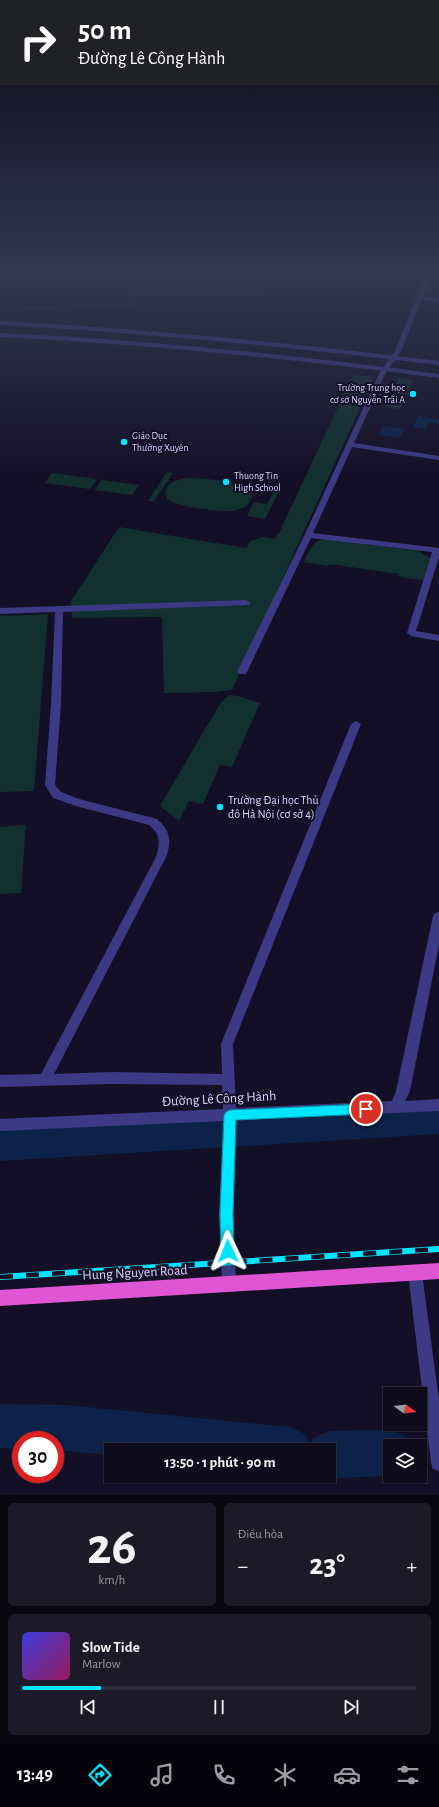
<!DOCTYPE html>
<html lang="vi">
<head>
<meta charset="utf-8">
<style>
	:root { --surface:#0e0b1c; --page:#1c1929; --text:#f1f3f6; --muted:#9b9ba3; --line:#2e2b3b; --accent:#00e5ff }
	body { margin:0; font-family:"Alegreya Sans",sans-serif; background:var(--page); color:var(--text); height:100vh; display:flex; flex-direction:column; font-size:15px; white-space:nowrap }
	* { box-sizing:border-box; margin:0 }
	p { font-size:13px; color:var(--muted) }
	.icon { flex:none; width:22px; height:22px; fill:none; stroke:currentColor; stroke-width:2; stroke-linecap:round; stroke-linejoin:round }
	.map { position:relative; height:1495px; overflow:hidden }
	.details { display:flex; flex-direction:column; gap:8px; padding:8px; background:#08060f; flex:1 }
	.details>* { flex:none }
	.top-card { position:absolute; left:0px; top:0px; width:439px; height:84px; box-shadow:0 1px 3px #0004,0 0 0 1px var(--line); background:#202124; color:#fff; overflow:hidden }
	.needle { width:26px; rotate:104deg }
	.tools { position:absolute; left:383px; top:1387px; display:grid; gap:8px }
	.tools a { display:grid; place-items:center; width:44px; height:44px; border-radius:0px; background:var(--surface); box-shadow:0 1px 3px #0004,0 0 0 1px var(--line); font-size:20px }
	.speed { position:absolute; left:12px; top:1431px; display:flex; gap:8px; font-size:20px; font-weight:700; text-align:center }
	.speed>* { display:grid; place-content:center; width:52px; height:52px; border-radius:50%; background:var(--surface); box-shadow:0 1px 3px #0004,0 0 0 1px var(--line); line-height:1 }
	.speed .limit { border:6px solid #d22; background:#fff; color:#111 }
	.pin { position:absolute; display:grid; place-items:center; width:34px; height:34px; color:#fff; margin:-17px; border:2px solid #fff; border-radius:50%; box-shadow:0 1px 4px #0007 }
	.me { position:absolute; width:44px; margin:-22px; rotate:358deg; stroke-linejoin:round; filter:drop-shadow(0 0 3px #0008) }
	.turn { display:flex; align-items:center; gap:14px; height:84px; padding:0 12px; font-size:18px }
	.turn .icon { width:52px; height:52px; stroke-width:2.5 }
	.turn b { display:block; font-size:28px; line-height:34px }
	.big { font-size:30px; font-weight:600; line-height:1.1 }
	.details .card { flex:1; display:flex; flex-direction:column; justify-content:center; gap:6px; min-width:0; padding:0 14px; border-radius:6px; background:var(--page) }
	.details .dial { align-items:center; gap:0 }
	.dial b { font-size:52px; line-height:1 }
	.song { display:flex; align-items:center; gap:12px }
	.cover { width:48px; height:48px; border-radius:6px; background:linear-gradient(135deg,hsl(240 70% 55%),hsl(330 70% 35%)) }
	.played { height:4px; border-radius:2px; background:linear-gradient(90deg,var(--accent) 20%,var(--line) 20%) }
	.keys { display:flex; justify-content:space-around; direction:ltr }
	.heat { display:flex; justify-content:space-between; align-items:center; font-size:22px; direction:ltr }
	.details .tiles { flex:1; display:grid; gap:8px; grid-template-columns:1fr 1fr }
	.card:last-child { grid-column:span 2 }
	.trip { position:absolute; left:104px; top:1443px; width:232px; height:40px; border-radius:0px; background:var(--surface); box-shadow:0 1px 3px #0004,0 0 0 1px var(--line); font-weight:600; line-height:40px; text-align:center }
	.tabs { display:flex; height:64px; justify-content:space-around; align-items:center; background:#06040b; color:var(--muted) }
	.tabs .icon { width:28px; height:28px }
	.tabs .on { color:var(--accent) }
	.tabs b { font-size:18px; color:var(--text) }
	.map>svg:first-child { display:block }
	.green { fill:#12302f }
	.water { fill:#0c2248 }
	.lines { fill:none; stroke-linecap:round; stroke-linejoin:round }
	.stream { stroke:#0c2248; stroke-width:3 }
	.river { fill:#0c2248; fill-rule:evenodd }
	.minor { fill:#3d3a85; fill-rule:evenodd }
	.tertiary { fill:#3d3a85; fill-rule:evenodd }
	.trunk { fill:#e055d1; fill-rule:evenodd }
	.rail-casing { stroke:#00e5ff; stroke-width:6 }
	.rail { stroke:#130f26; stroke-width:4.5; stroke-dasharray:13; stroke-linecap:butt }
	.route { fill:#00e5ff; stroke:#0095a6 }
	.poi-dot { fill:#00e5ff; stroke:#130f26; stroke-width:1.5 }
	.labels { text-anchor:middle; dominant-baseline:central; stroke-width:4; stroke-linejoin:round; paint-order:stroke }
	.far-poi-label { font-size:10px; fill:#d9d4ff; stroke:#130f26; text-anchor:start }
	.poi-label { font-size:12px; fill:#d9d4ff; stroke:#130f26; text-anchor:start }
	.near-street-label { font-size:14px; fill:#d9d4ff; stroke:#130f26 }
</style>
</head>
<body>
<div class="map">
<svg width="439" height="1495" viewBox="0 0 439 1495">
	<rect width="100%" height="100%" fill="#130f26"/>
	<!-- green -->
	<g class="green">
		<path d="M353,375L374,377L232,690L215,692L164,693L162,617L72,618L71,601L119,527L246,548L250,541L262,537L274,539L279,533Z"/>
		<path d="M399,378L413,380L400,409L385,407Z"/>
		<path d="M167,472L173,473L154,501H148Z"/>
		<path d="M52,473L97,479L90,489L45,483Z"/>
		<path d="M192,478C206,479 248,481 252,496L247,506C241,509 235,511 229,511C215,511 177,507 167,499L165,491C170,480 182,478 192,478Z"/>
		<path d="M102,480L139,485L132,495L95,490Z"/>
		<path d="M276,488L280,489L265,519L247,516L254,502L267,504Z"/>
		<path d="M323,539L418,551L430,558L423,580L399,577V574L329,564L328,566L304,562C309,552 312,541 323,539Z"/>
		<path d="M48,614L34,791L0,792V616Z"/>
		<path d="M230,695L238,696L260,703L232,767L220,765L203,804L189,801L179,821L160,806L218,707L224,699Z"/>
		<path d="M26,825L21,893L0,894V827Z"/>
	</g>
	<!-- water -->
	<g class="water">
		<path d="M418,416L439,419V424L429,422L426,429L413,427Z"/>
		<path d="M382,426L404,429L400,438L379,435Z"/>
	</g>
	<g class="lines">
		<!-- stream -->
		<g class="stream">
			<path d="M134,293L267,291"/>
			<path d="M0,309L130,306L138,272"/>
		</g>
		<!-- river -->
		<g class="river">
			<path d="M439,1102V1134L0,1161V1127Z"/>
			<path d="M0,1404L66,1405L289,1427L305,1434L310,1445L313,1438L329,1431L390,1430L406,1437L410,1446H390V1476L340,1478L327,1476H329V1450H111V1455L55,1450V1440H21V1449L0,1448Z"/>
		</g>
		<!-- minor -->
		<g class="minor">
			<path d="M427,272H433L423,297L439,298V302L422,300L401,351L386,372L354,443L439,456V460L352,447L313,533L439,548V557L416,631L439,635V641L411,636L407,633L432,552L311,538L247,672L245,674H239L237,672L305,534L380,372L395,351Z"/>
			<path d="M246,600L250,603L249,605L63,612L61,704L55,785L61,792L79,799L157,819C170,830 172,841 166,857L54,1074L111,1072L222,1074L221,1044L351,724L356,721L361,724L233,1044L236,1108L392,1101L396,1091L433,916L435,913L439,912V945L410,1091L405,1101L439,1099V1111L236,1120L233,1214L236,1284L234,1289L229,1291L224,1289L222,1284L219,1214L223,1121L0,1131V1119L223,1109L222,1085L111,1084L0,1087V1075L41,1074L156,857C160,843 161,835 149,825L76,806L53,798L45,785L51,704L55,612L0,614V608Z"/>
			<path d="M415,1266L420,1268L422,1273L439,1400V1471L433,1469L431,1463L408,1273L410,1268Z"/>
		</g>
		<!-- tertiary -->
		<g class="tertiary">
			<path d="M0,321C147,329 293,343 439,361V365C293,347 147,333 0,325Z"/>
			<path d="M0,333C147,340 293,355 439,374V378C293,359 147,344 0,337Z"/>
		</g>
		<!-- trunk -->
		<path class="trunk" d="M439,1263V1279L0,1306V1290Z"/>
		<!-- rail casing -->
		<g class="rail-casing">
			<path id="rail" d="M0,1277L439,1249"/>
		</g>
		<!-- rail -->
		<use href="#rail" class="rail"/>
	</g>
	<!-- sky -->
	<linearGradient id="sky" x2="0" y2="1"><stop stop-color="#0a0815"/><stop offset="0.57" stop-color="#333752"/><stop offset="1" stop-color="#333752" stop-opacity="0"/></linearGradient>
	<rect width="439" height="481" fill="url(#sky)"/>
	<!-- route -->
	<path class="route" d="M366,1104L370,1105L372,1109L370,1113L366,1114L236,1120L233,1214L234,1251L232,1255L228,1257L223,1255L221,1251L220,1214L224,1115L226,1112L230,1110Z"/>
	<!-- markers -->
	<g class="poi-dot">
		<circle cx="413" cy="394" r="4"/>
		<circle cx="124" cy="442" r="4"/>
		<circle cx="226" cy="482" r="4"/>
		<circle cx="220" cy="807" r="4"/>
	</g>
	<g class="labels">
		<!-- far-poi labels -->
		<g class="far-poi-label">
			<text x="405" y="388" text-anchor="end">Trường Trung học<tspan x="405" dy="12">cơ sở Nguyễn Trãi A</tspan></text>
			<text x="132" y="436">Giáo Dục<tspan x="132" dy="12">Thường Xuyên</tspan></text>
			<text x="234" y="476">Thuong Tin<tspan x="234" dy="12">High School</tspan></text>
		</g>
		<!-- poi labels -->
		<g class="poi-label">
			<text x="228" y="800">Trường Đại học Thủ<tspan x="228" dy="14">đô Hà Nội (cơ sở 4)</tspan></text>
		</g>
		<!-- near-street labels -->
		<g class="near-street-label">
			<text transform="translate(219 1099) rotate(-3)">Đường Lê Công Hành</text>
			<text transform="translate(135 1273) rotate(-3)">Hung Nguyen Road</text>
		</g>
	</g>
</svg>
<div class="tools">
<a><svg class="needle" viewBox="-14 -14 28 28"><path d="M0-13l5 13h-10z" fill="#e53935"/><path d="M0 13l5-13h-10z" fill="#9b9ba3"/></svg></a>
<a><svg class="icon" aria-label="layers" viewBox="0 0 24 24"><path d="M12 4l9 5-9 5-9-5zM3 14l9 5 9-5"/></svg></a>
</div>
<div class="speed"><div class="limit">30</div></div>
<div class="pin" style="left:366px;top:1109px;background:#d93025"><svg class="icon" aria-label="arrive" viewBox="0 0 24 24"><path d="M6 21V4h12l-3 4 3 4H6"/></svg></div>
<svg class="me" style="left:228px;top:1251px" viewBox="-20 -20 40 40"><path d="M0-17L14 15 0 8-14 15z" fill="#00e5ff" stroke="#fff" stroke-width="4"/></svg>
<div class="trip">13:50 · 1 phút · 90 m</div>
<div class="top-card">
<div class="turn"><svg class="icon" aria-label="right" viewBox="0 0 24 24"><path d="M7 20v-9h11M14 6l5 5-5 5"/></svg><div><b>50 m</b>Đường Lê Công Hành</div></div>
</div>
</div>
<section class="details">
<div class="tiles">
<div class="card dial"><b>26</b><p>km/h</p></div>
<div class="card"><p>Điều hòa</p>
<div class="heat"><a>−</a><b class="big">23°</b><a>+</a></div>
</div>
<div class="card">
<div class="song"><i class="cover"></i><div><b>Slow Tide</b><p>Marlow</p></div></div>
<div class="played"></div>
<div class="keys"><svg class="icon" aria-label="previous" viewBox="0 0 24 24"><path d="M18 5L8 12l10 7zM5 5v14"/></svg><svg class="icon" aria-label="pause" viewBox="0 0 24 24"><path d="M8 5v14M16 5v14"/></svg><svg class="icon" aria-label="next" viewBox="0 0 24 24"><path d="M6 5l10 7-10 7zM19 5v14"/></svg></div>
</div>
</div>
</section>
<nav class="tabs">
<b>13:49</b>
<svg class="icon on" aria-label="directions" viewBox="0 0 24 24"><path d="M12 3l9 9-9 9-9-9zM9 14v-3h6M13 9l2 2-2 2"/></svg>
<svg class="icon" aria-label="music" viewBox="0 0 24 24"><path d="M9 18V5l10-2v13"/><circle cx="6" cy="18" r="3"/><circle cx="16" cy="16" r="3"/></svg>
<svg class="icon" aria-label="phone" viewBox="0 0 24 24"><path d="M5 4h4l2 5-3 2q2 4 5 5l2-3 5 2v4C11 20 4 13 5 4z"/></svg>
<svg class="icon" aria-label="climate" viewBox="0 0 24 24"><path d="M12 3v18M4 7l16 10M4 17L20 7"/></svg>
<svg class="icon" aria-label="car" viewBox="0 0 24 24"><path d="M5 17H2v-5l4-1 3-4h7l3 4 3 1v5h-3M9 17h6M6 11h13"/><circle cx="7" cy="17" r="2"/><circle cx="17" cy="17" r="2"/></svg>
<svg class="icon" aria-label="filters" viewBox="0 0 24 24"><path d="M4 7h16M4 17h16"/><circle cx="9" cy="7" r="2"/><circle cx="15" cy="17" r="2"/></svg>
</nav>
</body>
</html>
